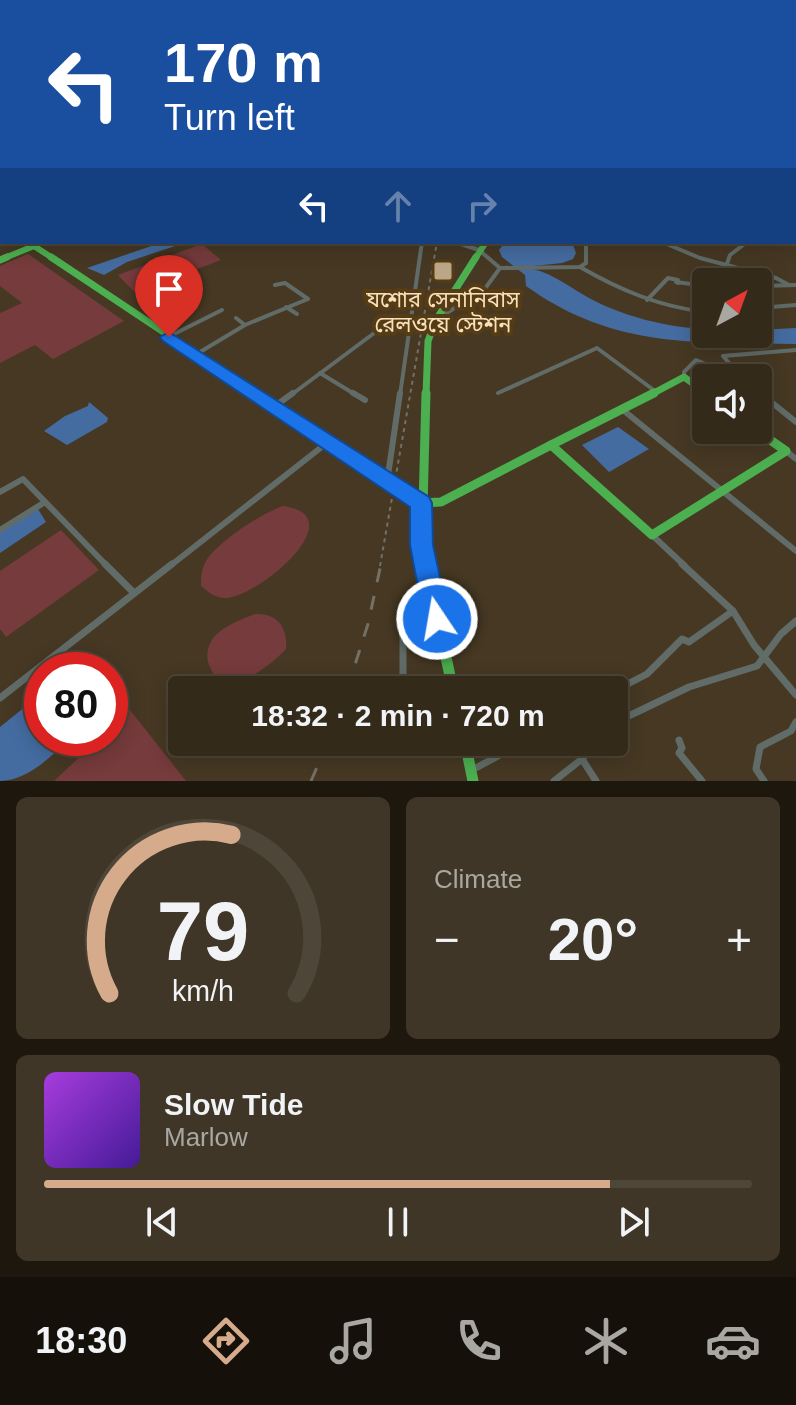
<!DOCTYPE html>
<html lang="en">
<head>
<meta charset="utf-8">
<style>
	:root { --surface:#342a1a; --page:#3f3627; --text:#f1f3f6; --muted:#a9a7a2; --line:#4e4639; --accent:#d6ab8b }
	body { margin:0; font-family:Helvetica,"Noto Sans Bengali",sans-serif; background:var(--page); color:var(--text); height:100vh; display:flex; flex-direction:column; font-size:30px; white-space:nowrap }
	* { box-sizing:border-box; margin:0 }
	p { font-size:26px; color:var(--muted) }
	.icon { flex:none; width:44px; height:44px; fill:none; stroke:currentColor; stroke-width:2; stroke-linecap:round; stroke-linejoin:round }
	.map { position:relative; height:781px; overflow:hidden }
	.side { display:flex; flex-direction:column; gap:16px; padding:16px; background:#1d170e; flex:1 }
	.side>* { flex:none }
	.hud { position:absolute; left:0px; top:0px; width:796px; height:244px; box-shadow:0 4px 20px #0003,0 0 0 2px var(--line); background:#1a4fa0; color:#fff; overflow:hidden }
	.needle { width:52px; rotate:41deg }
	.tools { position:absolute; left:692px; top:268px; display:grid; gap:16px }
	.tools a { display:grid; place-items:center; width:80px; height:80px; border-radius:8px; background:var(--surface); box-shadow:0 4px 20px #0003,0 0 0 2px var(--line); font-size:40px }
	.speed { position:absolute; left:24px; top:652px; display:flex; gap:16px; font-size:40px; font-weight:700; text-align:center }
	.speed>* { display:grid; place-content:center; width:104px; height:104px; border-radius:50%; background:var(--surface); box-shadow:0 4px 20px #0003,0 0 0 2px var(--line); line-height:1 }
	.speed .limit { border:12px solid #d22; background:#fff; color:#111 }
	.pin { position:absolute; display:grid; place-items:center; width:68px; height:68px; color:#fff; margin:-82px -34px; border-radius:50% 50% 50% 0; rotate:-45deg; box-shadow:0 0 8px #0007 }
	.pin .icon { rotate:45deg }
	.me { position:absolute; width:88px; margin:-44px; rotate:348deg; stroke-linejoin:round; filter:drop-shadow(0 0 6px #0008) }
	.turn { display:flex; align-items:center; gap:28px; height:168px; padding:0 32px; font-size:36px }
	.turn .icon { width:104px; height:104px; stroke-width:2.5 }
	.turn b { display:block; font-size:56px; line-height:68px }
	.lanes { display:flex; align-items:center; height:76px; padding:0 32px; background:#0003; justify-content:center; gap:40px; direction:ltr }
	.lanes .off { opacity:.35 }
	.big { font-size:60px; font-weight:700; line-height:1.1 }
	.side .widget { flex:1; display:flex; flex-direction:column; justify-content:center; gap:12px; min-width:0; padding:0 28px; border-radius:12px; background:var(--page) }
	.side .dial { align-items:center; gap:0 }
	.dial svg { height:208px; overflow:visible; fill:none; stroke:var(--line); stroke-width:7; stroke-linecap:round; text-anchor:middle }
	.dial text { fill:var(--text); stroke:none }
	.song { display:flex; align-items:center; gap:24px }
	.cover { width:96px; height:96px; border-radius:12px; background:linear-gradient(135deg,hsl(280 70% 55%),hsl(260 70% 35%)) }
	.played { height:8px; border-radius:4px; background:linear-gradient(90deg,var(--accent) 80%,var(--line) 80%) }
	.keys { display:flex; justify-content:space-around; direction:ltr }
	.heat { display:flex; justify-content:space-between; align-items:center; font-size:44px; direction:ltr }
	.side .tiles { flex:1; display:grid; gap:16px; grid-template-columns:1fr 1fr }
	.widget:last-child { grid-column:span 2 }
	.trip { position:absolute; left:168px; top:676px; width:460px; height:80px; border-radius:8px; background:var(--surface); box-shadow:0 4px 20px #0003,0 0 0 2px var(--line); font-weight:700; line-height:80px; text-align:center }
	.menu { display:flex; height:128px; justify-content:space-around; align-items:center; background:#15110a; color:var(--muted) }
	.menu .icon { width:56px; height:56px }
	.menu .on { color:var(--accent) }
	.menu b { font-size:36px; color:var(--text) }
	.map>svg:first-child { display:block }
	.green { fill:#763b3c }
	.water { fill:#456ca1 }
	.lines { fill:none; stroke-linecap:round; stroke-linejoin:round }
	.street-far3 { stroke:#616c69; stroke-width:2 }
	.street-far2 { stroke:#616c69; stroke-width:4 }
	.street-far1 { stroke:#616c69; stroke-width:6 }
	.street { stroke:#616c69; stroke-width:7 }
	.fast-far3 { stroke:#4caf50; stroke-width:6 }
	.fast-far2 { stroke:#4caf50; stroke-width:7 }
	.fast-far1 { stroke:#4caf50; stroke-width:9 }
	.fast { stroke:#4caf50; stroke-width:11 }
	.rail-far1 { stroke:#737065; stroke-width:2; stroke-dasharray:4 4; stroke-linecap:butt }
	.rail { stroke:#737065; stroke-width:3; stroke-dasharray:14 14; stroke-linecap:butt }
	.route { fill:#1a73e8; stroke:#114b97; stroke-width:2 }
	.poi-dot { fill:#bba688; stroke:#553c14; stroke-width:3 }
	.labels { text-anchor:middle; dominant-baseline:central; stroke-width:8; stroke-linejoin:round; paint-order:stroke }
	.poi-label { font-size:22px; fill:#fae1be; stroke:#553c14 }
</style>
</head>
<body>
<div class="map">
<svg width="796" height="781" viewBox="0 0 796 781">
	<rect width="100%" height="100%" fill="#463823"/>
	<!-- green -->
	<g class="green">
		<path d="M202,244L221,260L179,276L185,283L142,300L118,275Z"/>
		<path d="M28,254L124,321L53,359L35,345L0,363V313L22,303L0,286V266Z"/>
		<path d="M283,506C357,516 254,601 223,598C214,597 208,592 201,586C201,577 201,570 206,561C217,542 262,513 283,506Z"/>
		<path d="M61,530L99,570L6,637L0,629V571Z"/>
		<path d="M255,614C278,613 288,628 286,649C269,667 223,704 209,665C206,658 207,647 212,640C220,627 242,619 255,614Z"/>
		<path d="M130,710L186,781H54L100,738H110V728Z"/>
	</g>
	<!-- water -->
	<g class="water">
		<path d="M163,242H175L178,245L127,262L104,275L87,268Z"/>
		<path d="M505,242H572L576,253L573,259L562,263L533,266V269C556,275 569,287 589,298C622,316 669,328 706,329V334H758V330L796,328V344C694,342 614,349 526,286L525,275L502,257L499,250Z"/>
		<path d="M89,402L108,418L107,422L67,445L44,431L65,416L88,406Z"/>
		<path d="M618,427L649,449L609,472L582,445Z"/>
		<path d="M38,509L46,522L0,553V532Z"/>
		<path d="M42,693V738H69C52,757 26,781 0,781V727Z"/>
	</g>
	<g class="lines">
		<!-- street-far3 -->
		<g class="street-far3">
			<path d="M119,0L124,2"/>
			<path d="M301,0L305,2"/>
			<path d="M332,0L341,2"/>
			<path d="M345,2L350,0"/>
			<path d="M372,2L376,1L373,0"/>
			<path d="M390,2L398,0"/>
			<path d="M406,2L417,0"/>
			<path d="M466,2L468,0"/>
			<path d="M593,2L596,0"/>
			<path d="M789,2L796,0"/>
		</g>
		<!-- street-far2 -->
		<g class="street-far2">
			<path d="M662,242L700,258L776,278L789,285"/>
			<path d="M34,246L43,242"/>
			<path d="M727,264L730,255L747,242"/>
			<path d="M580,267C620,290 660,307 706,312"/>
			<path d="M500,268L580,267L586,263V242"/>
			<path d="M676,282L706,286"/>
			<path d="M758,286L796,285"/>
			<path d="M647,300L668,278L678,280V283"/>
			<path d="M286,307L297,314"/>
			<path d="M758,308L796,305"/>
			<path d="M440,317L484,290L500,268L479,250L455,242"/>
			<path d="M236,318L245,325L308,299L285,283L275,285"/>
			<path d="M170,336L222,310"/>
			<path d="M195,355L245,325"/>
			<path d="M320,373L356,395"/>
			<path d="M684,377V372L696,360L739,378"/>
			<path d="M742,378L723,356L796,350"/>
			<path d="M758,391L762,395"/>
			<path d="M498,393L597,348L655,391"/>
			<path d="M291,395L393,319"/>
			<path d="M400,395L422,242"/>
		</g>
		<!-- street-far1 -->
		<g class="street-far1">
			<path d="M353,393L365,400"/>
			<path d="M760,393L796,422"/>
			<path d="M275,406L293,393"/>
			<path d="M623,410L796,551"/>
			<path d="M786,451L796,459"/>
			<path d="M387,482L400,393"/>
			<path d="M0,492L23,479L107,566"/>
			<path d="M0,530L45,502"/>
			<path d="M652,535L685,566"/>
			<path d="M170,566L328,442"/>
		</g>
		<!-- street -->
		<g class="street">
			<path d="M105,564L134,593"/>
			<path d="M733,611L754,645L796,695"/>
			<path d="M403,690V625L436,619"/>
			<path d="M614,691L647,674L682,639L689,642L733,611L682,564"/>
			<path d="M0,698L172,564"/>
			<path d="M614,723L689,687L757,666L781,634L796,621"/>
			<path d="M679,740L682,748L679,753L702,781"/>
			<path d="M582,759L596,781"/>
			<path d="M472,770L524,742"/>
			<path d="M554,781L582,759L595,742"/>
			<path d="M764,781L756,769L760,747L791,731L796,722"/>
		</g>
		<!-- fast-far3 -->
		<g class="fast-far3">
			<path d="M2,259L34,246L54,259"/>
			<path d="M475,259L486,242"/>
		</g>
		<!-- fast-far2 -->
		<g class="fast-far2">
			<path d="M51,257L258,395"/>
			<path d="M0,260L7,257"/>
			<path d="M426,395L428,341L436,320L476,257"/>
			<path d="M650,395L684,377L706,393"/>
		</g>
		<!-- fast-far1 -->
		<g class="fast-far1">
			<path d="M255,393L421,503L441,502L551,445"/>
			<path d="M654,393L551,445L652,535L786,451L756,430"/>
			<path d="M426,566L422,545L426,393"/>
		</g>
		<!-- fast -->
		<g class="fast">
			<path d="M426,564L453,690"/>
			<path d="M465,742L473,781"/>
		</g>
		<!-- rail-far1 -->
		<path class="rail-far1" d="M380,566L437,242"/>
		<!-- rail -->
		<g class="rail">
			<path d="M347,690L368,624L381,564"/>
			<path d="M311,781L328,742"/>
		</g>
	</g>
	<!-- route -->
	<path class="route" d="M169,332L429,497L432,503L433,545L449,619L446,627L437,631L428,627L424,619L410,545V507L163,341L160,337Z"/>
	<!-- markers -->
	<rect class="poi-dot" x="433" y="261" width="20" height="20" rx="4"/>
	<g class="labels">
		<!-- poi labels -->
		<g class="poi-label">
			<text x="443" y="299">যশোর সেনানিবাস<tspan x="443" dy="25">রেলওয়ে স্টেশন</tspan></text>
		</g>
	</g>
</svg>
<div class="tools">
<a><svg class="needle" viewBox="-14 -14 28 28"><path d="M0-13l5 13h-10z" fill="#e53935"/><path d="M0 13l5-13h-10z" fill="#a9a7a2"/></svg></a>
<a><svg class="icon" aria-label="sound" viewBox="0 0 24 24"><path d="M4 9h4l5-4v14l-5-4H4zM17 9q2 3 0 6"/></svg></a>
</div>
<div class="speed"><div class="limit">80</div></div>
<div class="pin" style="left:169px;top:337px;background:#d93025"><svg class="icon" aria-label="arrive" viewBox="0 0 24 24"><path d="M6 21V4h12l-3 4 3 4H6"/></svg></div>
<svg class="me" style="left:437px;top:619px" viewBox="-20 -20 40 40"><circle r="17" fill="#1a73e8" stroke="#fff" stroke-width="3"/><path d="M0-11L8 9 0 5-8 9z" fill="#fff"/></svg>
<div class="trip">18:32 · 2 min · 720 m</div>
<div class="hud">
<div class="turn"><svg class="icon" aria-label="left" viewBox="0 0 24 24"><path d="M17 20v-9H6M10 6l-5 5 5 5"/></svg><div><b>170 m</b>Turn left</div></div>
<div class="lanes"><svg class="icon" aria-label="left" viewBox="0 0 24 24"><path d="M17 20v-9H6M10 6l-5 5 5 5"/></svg><svg class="icon off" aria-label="ahead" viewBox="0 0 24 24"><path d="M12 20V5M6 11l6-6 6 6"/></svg><svg class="icon off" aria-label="right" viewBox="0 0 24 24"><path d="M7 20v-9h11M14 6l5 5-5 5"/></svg></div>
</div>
</div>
<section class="side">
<div class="tiles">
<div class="widget dial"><svg viewBox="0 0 100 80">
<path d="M14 69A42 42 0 1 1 86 69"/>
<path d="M14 69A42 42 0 0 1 61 8" stroke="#d6ab8b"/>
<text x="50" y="56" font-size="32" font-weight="700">79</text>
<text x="50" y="72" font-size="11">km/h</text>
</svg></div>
<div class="widget"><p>Climate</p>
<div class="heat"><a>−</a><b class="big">20°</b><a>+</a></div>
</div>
<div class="widget">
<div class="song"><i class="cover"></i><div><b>Slow Tide</b><p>Marlow</p></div></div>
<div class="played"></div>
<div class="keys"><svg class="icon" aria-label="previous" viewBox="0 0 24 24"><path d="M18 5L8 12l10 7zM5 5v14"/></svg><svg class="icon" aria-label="pause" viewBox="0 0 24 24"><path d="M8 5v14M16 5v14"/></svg><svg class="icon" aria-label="next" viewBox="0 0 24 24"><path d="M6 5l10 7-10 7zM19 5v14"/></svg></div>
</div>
</div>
</section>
<nav class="menu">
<b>18:30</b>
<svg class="icon on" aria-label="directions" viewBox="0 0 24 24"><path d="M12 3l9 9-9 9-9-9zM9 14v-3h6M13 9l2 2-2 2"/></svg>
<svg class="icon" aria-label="music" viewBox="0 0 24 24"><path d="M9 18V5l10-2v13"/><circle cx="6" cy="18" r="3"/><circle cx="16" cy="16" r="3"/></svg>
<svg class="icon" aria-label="phone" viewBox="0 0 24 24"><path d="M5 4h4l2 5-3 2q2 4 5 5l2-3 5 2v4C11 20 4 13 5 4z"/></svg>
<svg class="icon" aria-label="climate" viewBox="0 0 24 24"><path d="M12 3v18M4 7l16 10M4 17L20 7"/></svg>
<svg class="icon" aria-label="car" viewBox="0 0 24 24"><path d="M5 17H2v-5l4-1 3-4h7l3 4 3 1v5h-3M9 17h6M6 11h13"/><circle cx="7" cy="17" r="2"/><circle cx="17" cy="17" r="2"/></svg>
</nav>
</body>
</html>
